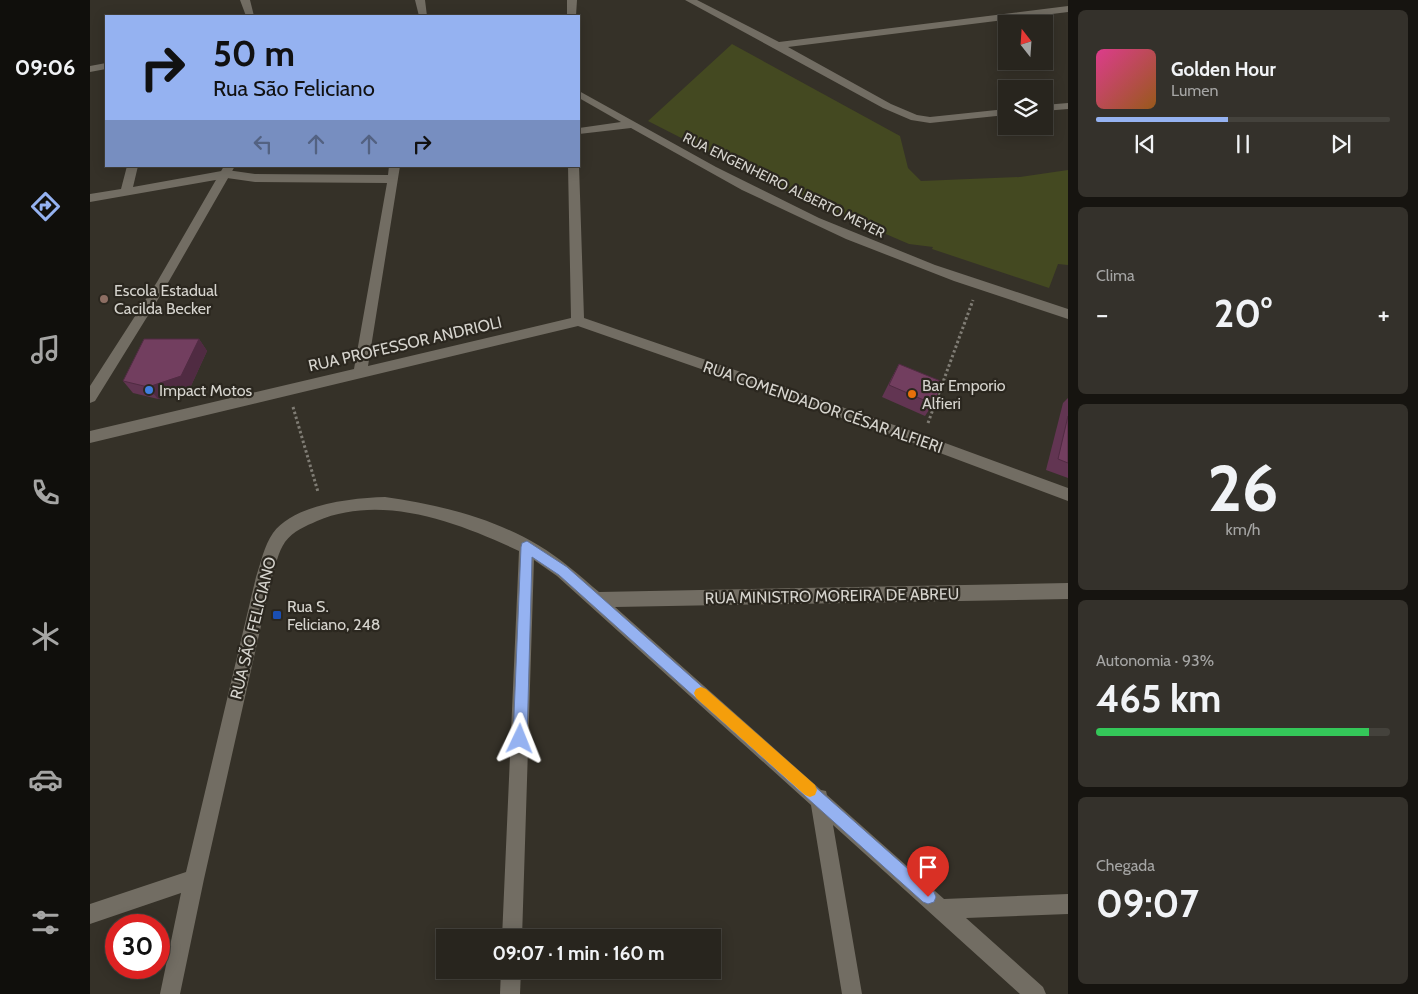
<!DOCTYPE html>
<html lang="pt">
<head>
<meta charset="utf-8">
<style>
	:root { --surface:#28251e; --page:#34312b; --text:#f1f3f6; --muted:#a5a5a4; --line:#44423c; --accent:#95b2f1 }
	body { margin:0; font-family:Cabin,sans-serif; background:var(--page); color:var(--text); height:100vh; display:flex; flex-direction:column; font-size:19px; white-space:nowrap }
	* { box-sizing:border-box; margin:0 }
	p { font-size:16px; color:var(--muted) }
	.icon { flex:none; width:28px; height:28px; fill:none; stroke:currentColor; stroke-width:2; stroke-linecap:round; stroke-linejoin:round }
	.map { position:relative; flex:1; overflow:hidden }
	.details { display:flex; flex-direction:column; gap:10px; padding:10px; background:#161410; width:350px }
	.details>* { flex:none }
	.banner { position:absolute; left:15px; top:15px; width:475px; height:152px; border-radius:0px; box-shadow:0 2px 12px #0003,0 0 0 1px var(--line); background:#95b2f1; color:#111; overflow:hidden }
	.needle { width:32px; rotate:343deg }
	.controls { position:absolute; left:908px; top:15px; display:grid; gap:10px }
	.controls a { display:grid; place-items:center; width:55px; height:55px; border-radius:0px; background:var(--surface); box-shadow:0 2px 12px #0003,0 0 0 1px var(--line); font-size:25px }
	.speed { position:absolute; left:15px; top:914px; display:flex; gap:10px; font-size:25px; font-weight:700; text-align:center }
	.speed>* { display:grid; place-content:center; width:65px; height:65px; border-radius:50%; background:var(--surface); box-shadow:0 2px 12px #0003,0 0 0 1px var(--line); line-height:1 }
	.speed .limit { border:8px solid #d22; background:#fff; color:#111 }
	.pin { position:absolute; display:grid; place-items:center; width:42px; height:42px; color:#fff; margin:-51px -21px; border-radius:50% 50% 50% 0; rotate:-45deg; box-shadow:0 0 5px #0007 }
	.pin .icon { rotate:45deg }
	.me { position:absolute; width:55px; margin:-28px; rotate:2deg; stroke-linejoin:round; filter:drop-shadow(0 0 4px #0008) }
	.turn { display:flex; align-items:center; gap:18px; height:105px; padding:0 25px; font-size:22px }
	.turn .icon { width:65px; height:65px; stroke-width:2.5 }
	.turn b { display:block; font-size:35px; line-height:42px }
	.lanes { display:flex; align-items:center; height:48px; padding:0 25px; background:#0003; justify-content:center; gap:25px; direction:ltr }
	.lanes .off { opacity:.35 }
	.big { font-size:38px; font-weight:800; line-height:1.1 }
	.details .card { flex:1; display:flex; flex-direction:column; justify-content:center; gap:8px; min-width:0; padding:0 18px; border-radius:8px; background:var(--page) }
	.details .dial { align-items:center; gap:0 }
	.dial b { font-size:65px; line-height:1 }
	.song { display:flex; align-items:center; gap:15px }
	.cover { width:60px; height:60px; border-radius:8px; background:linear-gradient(135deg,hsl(330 70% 55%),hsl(30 70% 35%)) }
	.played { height:5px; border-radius:2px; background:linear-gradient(90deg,var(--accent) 45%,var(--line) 45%) }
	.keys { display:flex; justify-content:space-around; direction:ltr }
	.heat { display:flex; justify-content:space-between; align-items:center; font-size:28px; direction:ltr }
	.charge { height:8px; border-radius:4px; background:linear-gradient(90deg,#34c759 93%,var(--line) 0) }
	.trip { position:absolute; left:346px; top:929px; width:285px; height:50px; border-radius:0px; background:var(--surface); box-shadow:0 2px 12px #0003,0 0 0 1px var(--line); font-weight:800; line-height:50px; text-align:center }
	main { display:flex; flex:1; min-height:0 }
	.tabs { display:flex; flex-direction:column; width:90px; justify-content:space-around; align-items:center; background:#100f0c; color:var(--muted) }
	.tabs .icon { width:35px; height:35px }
	.tabs .on { color:var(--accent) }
	.tabs b { font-size:22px; color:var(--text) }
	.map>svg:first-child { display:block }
	.green { fill:#444921 }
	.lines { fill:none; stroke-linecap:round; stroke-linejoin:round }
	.path { stroke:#807d75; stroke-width:3; stroke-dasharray:2.5 2.5; stroke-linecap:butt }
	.minor { fill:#726d63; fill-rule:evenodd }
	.tertiary { fill:#726d63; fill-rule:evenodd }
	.wall { fill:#623552 }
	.shaded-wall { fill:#502b42 }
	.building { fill:#723e5f; stroke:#502b42 }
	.route { fill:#95b2f1; stroke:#61749d }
	.slow { fill:#f59e0b }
	.education-dot { fill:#8d6e63; stroke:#2b271f; stroke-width:2 }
	.shop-dot { fill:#3f7fe0; stroke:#2b271f; stroke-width:2 }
	.food-dot { fill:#e8710a; stroke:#2b271f; stroke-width:2 }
	.transit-dot { fill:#1a4fb4; stroke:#2b271f; stroke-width:2 }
	.labels { text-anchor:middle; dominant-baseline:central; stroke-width:4.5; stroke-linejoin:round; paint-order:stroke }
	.far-street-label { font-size:14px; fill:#d6d4ce; stroke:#2b271f }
	.poi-label { font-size:16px; fill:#d6d4ce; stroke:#2b271f; text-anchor:start }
	.street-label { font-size:16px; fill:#d6d4ce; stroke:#2b271f }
</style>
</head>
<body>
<main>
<nav class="tabs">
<b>09:06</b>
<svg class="icon on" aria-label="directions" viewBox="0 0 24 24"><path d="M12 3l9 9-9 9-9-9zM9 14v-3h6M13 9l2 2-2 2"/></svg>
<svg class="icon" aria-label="music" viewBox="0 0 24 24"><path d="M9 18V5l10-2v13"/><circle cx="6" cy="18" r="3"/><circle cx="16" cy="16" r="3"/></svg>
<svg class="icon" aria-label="phone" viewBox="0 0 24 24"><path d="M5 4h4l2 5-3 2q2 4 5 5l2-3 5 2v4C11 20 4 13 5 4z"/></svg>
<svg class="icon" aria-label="climate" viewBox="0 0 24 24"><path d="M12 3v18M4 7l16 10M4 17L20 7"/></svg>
<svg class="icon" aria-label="car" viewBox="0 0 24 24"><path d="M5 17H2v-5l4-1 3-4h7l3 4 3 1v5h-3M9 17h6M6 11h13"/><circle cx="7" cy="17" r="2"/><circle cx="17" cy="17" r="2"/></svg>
<svg class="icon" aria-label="filters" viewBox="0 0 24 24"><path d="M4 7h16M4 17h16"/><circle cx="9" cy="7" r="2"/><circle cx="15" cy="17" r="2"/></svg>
</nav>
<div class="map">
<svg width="978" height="994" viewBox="0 0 978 994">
	<rect width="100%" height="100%" fill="#353128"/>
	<!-- green -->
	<path class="green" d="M642,44L810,136L818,168L831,181L930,177L978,170V265L968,264L959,288L842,249L843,247L819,244L689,188L558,121Z"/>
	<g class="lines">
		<!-- path -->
		<g class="path">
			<path d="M203,407L228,492"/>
			<path d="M838,423L883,300"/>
		</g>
		<!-- minor -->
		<g class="minor">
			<path d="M325,0H335L337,16H329Z"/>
			<path d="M477,0H487L486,16H477Z"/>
			<path d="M595,0H607L689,42L978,6V12L698,47L801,104L827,115L840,117L916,109V115L840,123L821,120L793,108Z"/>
			<path d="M16,63V69L0,72V66Z"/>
			<path d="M489,91L626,167L729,218L845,265L978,309V319L864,281L756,239L652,190L541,128L489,134V128L531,122L489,98Z"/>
			<path d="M978,103V109L954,111V105Z"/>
			<path d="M489,165L494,318L836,436L978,488V501L826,444L488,326L0,443V431L264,369L297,183L165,182L137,178L0,202V194L31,189L37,166H48L43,187L137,170L165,174L298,175L299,166H310L278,366L481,318L478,166Z"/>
			<path d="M295,497C347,504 403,518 448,545C470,558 489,575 509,592L978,583V599L525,607L731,790L736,791L737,795L854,899L978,894V914L876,918L953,987L956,994H930L743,825L772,994H752L721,805L467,576L444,560L432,938H412L429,551C369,523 293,493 227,521C216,526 203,531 195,542C188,552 186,565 182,577L114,879L90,994H70L91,893L0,924V904L96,872L166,577C171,562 174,546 183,533C204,504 262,498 295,497Z"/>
			<path d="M411,970H431L430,994H410Z"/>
		</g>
		<!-- tertiary -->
		<g class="tertiary">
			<path d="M150,0H160L164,16H156Z"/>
			<path d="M134,166H145L75,288L5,401L0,403V386L67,282Z"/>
		</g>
	</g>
	<!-- wall -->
	<g class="wall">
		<path d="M109,339L117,351L100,388L68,399L43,393L33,381Z"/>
		<path d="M809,364L843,404L835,416L792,397L802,377Z"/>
		<path d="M978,398V478L956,470L973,403Z"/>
	</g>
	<!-- shaded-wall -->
	<path class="shaded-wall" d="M109,339L117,351L100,388L68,399L58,387Z"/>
	<!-- building -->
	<g class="building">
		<path d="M54,339H109L91,376L58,387L33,381Z"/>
		<path d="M809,364L853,382L843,404L799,385Z"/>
		<path d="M978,416V463L968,459Z"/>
	</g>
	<!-- route -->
	<path class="route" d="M437,541L477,567L844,892L846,897L844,902L838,904L833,902L469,575L442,557L437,739L435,744L430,746L425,744L423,739L431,547L432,543Z"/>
	<!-- slow -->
	<path class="slow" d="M611,687L616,689L725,785L727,790L725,795L720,797L715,795L606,698L604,693L606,689Z"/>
	<!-- markers -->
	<circle class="education-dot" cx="14" cy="299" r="5"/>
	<circle class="shop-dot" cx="59" cy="390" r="5"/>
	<circle class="food-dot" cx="822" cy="394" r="5"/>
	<rect class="transit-dot" x="182" y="610" width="10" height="10" rx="2.5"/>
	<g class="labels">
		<!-- far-street labels -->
		<g class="far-street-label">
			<text transform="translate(694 185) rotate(26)">RUA ENGENHEIRO ALBERTO MEYER</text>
		</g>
		<!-- poi labels -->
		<g class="poi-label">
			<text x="24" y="290">Escola Estadual<tspan x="24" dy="18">Cacilda Becker</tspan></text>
			<text x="832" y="385">Bar Emporio<tspan x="832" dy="18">Alfieri</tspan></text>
			<text x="69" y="390">Impact Motos</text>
			<text x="197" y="606">Rua S.<tspan x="197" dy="18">Feliciano, 248</tspan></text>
		</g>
		<!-- street labels -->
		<g class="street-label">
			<text transform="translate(315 344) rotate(-13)">RUA PROFESSOR ANDRIOLI</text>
			<text transform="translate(733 407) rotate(19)">RUA COMENDADOR CÉSAR ALFIERI</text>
			<text transform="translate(742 596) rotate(-1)">RUA MINISTRO MOREIRA DE ABREU</text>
			<text transform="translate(163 628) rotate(-76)">RUA SÃO FELICIANO</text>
		</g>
	</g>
</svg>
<div class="controls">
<a><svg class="needle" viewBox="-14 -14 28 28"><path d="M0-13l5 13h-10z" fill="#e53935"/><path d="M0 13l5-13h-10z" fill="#a5a5a4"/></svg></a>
<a><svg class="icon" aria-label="layers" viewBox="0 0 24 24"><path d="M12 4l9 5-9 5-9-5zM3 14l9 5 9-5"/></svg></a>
</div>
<div class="speed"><div class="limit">30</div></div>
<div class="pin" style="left:838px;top:897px;background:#d93025"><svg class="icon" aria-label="arrive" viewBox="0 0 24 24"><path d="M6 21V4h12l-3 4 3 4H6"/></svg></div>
<svg class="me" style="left:430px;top:739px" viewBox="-20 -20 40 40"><path d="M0-17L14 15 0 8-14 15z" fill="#95b2f1" stroke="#fff" stroke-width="4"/></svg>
<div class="trip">09:07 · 1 min · 160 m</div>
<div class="banner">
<div class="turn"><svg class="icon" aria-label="right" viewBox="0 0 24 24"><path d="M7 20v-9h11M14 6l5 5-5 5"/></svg><div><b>50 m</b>Rua São Feliciano</div></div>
<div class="lanes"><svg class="icon off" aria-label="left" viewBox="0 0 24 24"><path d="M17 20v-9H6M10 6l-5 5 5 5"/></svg><svg class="icon off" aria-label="ahead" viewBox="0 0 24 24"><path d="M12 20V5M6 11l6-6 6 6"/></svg><svg class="icon off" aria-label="ahead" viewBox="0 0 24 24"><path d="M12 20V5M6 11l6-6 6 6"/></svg><svg class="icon" aria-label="right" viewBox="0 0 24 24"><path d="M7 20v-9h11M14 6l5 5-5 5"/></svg></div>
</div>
</div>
<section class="details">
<div class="card">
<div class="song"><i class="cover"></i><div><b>Golden Hour</b><p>Lumen</p></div></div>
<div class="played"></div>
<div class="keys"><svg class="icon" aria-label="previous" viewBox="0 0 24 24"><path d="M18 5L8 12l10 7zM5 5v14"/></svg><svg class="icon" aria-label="pause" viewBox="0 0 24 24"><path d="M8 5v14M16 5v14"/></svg><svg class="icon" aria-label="next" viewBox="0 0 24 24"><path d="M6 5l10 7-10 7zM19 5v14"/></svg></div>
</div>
<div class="card"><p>Clima</p>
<div class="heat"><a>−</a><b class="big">20°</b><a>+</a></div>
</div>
<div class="card dial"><b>26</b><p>km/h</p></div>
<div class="card"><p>Autonomia · 93%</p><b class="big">465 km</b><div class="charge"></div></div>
<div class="card"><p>Chegada</p><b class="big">09:07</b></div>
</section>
</main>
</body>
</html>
